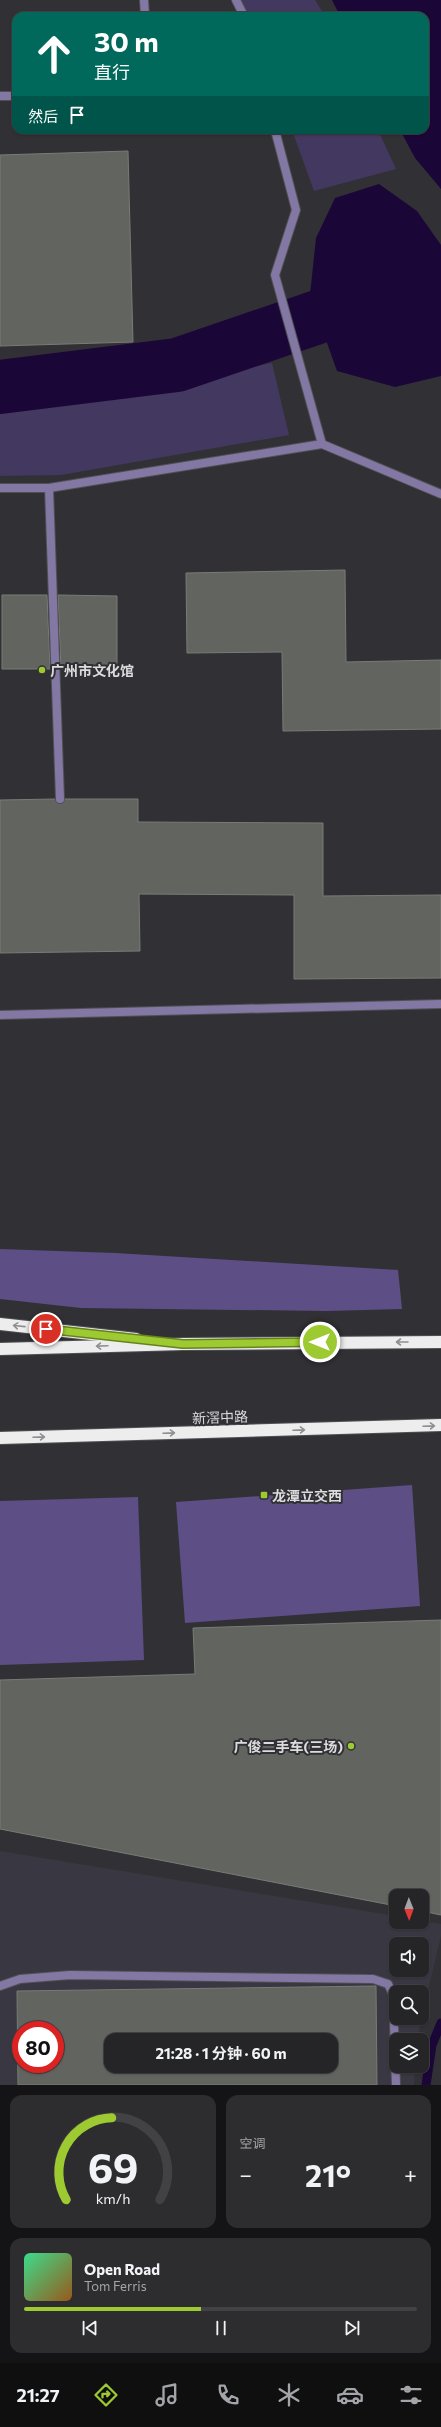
<!DOCTYPE html>
<html lang="zh">
<head>
<meta charset="utf-8">
<style>
	:root { --surface:#252528; --page:#2d2d30; --text:#f1f3f6; --muted:#a3a5a8; --line:#424245; --accent:#9dca30 }
	body { margin:0; font-family:Commissioner,"Noto Sans SC",sans-serif; background:var(--page); color:var(--text); height:100vh; display:flex; flex-direction:column; font-size:15px; white-space:nowrap }
	* { box-sizing:border-box; margin:0 }
	p { font-size:13px; color:var(--muted) }
	.icon { flex:none; width:22px; height:22px; fill:none; stroke:currentColor; stroke-width:2; stroke-linecap:round; stroke-linejoin:round }
	.map { position:relative; height:2085px; overflow:hidden }
	.sheet { display:flex; flex-direction:column; gap:10px; padding:10px; background:#141416; flex:1 }
	.sheet>* { flex:none }
	.banner { position:absolute; left:12px; top:12px; width:417px; height:122px; border-radius:12px; box-shadow:0 1px 3px #0004,0 0 0 1px var(--line); background:#00695c; color:#fff; overflow:hidden }
	.needle { width:26px; rotate:179deg }
	.fabs { position:absolute; left:389px; top:1889px; display:grid; gap:8px }
	.fabs a { display:grid; place-items:center; width:40px; height:40px; border-radius:8px; background:var(--surface); box-shadow:0 1px 3px #0004,0 0 0 1px var(--line); font-size:20px }
	.speed { position:absolute; left:12px; top:2021px; display:flex; gap:8px; font-size:20px; font-weight:700; text-align:center }
	.speed>* { display:grid; place-content:center; width:52px; height:52px; border-radius:50%; background:var(--surface); box-shadow:0 1px 3px #0004,0 0 0 1px var(--line); line-height:1 }
	.speed .limit { border:6px solid #d22; background:#fff; color:#111 }
	.pin { position:absolute; display:grid; place-items:center; width:34px; height:34px; color:#fff; margin:-17px; border:2px solid #fff; border-radius:50%; box-shadow:0 1px 4px #0007 }
	.me { position:absolute; width:44px; margin:-22px; rotate:270deg; stroke-linejoin:round; filter:drop-shadow(0 0 3px #0008) }
	.turn { display:flex; align-items:center; gap:14px; height:84px; padding:0 16px; font-size:18px }
	.turn .icon { width:52px; height:52px; stroke-width:2.5 }
	.turn b { display:block; font-size:28px; line-height:34px }
	.then { display:flex; align-items:center; height:38px; padding:0 16px; background:#0003; gap:8px; font-size:15px }
	.big { font-size:30px; font-weight:700; line-height:1.1 }
	.sheet .card { flex:1; display:flex; flex-direction:column; justify-content:center; gap:6px; min-width:0; padding:0 14px; border-radius:12px; background:var(--page) }
	.sheet .dial { align-items:center; gap:0 }
	.dial svg { height:104px; overflow:visible; fill:none; stroke:var(--line); stroke-width:7; stroke-linecap:round; text-anchor:middle }
	.dial text { fill:var(--text); stroke:none }
	.song { display:flex; align-items:center; gap:12px }
	.cover { width:48px; height:48px; border-radius:6px; background:linear-gradient(135deg,hsl(150 70% 55%),hsl(30 70% 35%)) }
	.played { height:4px; border-radius:2px; background:linear-gradient(90deg,var(--accent) 45%,var(--line) 45%) }
	.keys { display:flex; justify-content:space-around; direction:ltr }
	.heat { display:flex; justify-content:space-between; align-items:center; font-size:22px; direction:ltr }
	.sheet .tiles { flex:1; display:grid; gap:10px; grid-template-columns:1fr 1fr }
	.card:last-child { grid-column:span 2 }
	.trip { position:absolute; left:104px; top:2033px; width:234px; height:40px; border-radius:12px; background:var(--surface); box-shadow:0 1px 3px #0004,0 0 0 1px var(--line); font-weight:700; line-height:40px; text-align:center }
	.menu { display:flex; height:64px; justify-content:space-around; align-items:center; background:#0f0f10; color:var(--muted) }
	.menu .icon { width:28px; height:28px }
	.menu .current { color:var(--accent) }
	.menu b { font-size:18px; color:var(--text) }
	.map>svg:first-child { display:block }
	.built { fill:#393741; fill-rule:evenodd }
	.green { fill:#43385f }
	.forest { fill:#5e4e86 }
	.water { fill:#1b0638 }
	.lines { fill:none; stroke-linecap:round; stroke-linejoin:round }
	.stream { stroke:#1b0638; stroke-width:9 }
	.river { stroke:#1b0638; stroke-width:54 }
	.building { fill:#626460; stroke:#797b76; fill-rule:evenodd }
	.lane-casing { stroke:#505053; stroke-width:10 }
	.street-casing { stroke:#505053; stroke-width:10 }
	.highway-casing { stroke:#505053; stroke-width:14 }
	.lane { stroke:#8377a4; stroke-width:8 }
	.street { stroke:#8377a4; stroke-width:8 }
	.highway { stroke:#ededed; stroke-width:12 }
	.oneway { stroke:#8f8f91 }
	.route-casing { stroke:#66831f; stroke-width:10 }
	.route { stroke:#9dca30; stroke-width:7 }
	.poi-dot { fill:#9dca30; stroke:#313135; stroke-width:1.5 }
	.labels { text-anchor:middle; dominant-baseline:central; stroke-width:4; stroke-linejoin:round; paint-order:stroke }
	.poi-label { font-size:14px; font-weight:bold; fill:#dcdcde; stroke:#313135; text-anchor:start }
	.street-label { font-size:14px; fill:#dcdcde; stroke:#313135 }
</style>
</head>
<body>
<div class="map">
<svg width="441" height="2085" viewBox="0 0 441 2085">
	<rect width="100%" height="100%" fill="#313135"/>
	<!-- built -->
	<path class="built" d="M0,1851L396,1916V1922L422,1921L441,1924V1936L422,2015V1992H396V2018H421L418,2040H396V2066H415L414,2085H0ZM396,1944H422V1970H396ZM21,2030H55V2064H21ZM111,2040H331V2066H111Z"/>
	<!-- green -->
	<g class="green">
		<path d="M235,0H315L325,16H242Z"/>
		<path d="M292,130H378L396,169L314,191Z"/>
		<path d="M272,363L289,435L61,475L0,476V401L174,382Z"/>
	</g>
	<!-- forest -->
	<g class="forest">
		<path d="M0,1249L115,1253L398,1270L402,1309L327,1311L81,1308L0,1299Z"/>
		<path d="M412,1485L420,1606L185,1623L176,1502Z"/>
		<path d="M138,1497L144,1660L0,1665V1501Z"/>
	</g>
	<!-- water -->
	<g class="water">
		<path d="M332,0H441V189L415,158L400,130H425V16H340Z"/>
		<path d="M379,184L417,211L441,245V376L395,387L337,371L310,295L316,238L335,198Z"/>
	</g>
	<g class="lines">
		<!-- stream -->
		<path class="stream" d="M426,2085L432,2045L441,2023"/>
		<!-- river -->
		<path class="river" d="M0,387L177,365L441,275"/>
	</g>
	<!-- building -->
	<g class="building">
		<path d="M128,151L133,342L0,346V155Z"/>
		<path d="M345,570L346,662L441,660V729L283,731L282,652L187,653L186,573Z"/>
		<path d="M2,595H47L50,669H2Z"/>
		<path d="M58,595L117,596V670L61,669Z"/>
		<path d="M55,799L60,804L65,799H138V822L323,823V896L441,895V978L294,979V895L139,894L140,951L0,953V800Z"/>
		<path d="M441,1620V1915L422,1911V1896H396V1906L0,1829V1680L195,1674L193,1628Z"/>
		<path d="M376,1986L377,2085H18L17,1991ZM21,2030H55V2064H21ZM111,2040H331V2066H111Z"/>
	</g>
	<g class="lines">
		<!-- lane casing -->
		<g class="lane-casing">
			<path id="lane" d="M0,1986L20,1979L70,1975L373,1979L388,1984L393,1994L396,2085"/>
		</g>
		<!-- street casing -->
		<g class="street-casing">
			<g id="street">
				<path d="M144,0L145,16"/>
				<path d="M236,0L244,16"/>
				<path d="M0,96H16"/>
				<path d="M275,130L296,210L275,275L322,444"/>
				<path d="M0,488H49L322,444L441,494"/>
				<path d="M49,488L60,799"/>
				<path d="M0,1015L441,1004"/>
			</g>
		</g>
		<!-- highway casing -->
		<g class="highway-casing">
			<g id="highway">
				<path d="M0,1324L136,1339"/>
				<path d="M0,1349L183,1344L441,1342"/>
				<path d="M0,1438L441,1425"/>
			</g>
		</g>
		<!-- lane -->
		<use href="#lane" class="lane"/>
		<!-- street -->
		<use href="#street" class="street"/>
		<!-- highway -->
		<use href="#highway" class="highway"/>
	</g>
	<!-- one-way arrows -->
	<defs><path id="oneway-shaft" d="M-6 0H5M1.5-3L5.5 0L1.5 3" fill="none" stroke-width="1.6" stroke-linecap="round" stroke-linejoin="round"/></defs>
	<g class="oneway">
		<use href="#oneway-shaft" transform="translate(19 1326) rotate(-174)"/>
		<use href="#oneway-shaft" transform="translate(402 1342) rotate(180)"/>
		<use href="#oneway-shaft" transform="translate(102 1346) rotate(178)"/>
		<use href="#oneway-shaft" transform="translate(429 1426) rotate(-2)"/>
		<use href="#oneway-shaft" transform="translate(299 1430) rotate(-2)"/>
		<use href="#oneway-shaft" transform="translate(169 1433) rotate(-2)"/>
		<use href="#oneway-shaft" transform="translate(39 1437) rotate(-2)"/>
	</g>
	<g class="lines">
		<!-- route casing -->
		<g class="route-casing">
			<path id="route" d="M46,1329L183,1344L320,1342"/>
		</g>
		<!-- route -->
		<use href="#route" class="route"/>
	</g>
	<!-- markers -->
	<g class="poi-dot">
		<circle cx="42" cy="670" r="4"/>
		<rect x="260" y="1491" width="8" height="8" rx="2"/>
		<circle cx="351" cy="1746" r="4"/>
	</g>
	<g class="labels">
		<!-- poi labels -->
		<g class="poi-label">
			<text x="50" y="670">广州市文化馆</text>
			<text x="272" y="1495">龙潭立交西</text>
			<text x="343" y="1746" text-anchor="end">广俊二手车(三场)</text>
		</g>
		<!-- street labels -->
		<g class="street-label">
			<text transform="translate(220 1417) rotate(-2)">新滘中路</text>
		</g>
	</g>
</svg>
<div class="fabs">
<a><svg class="needle" viewBox="-14 -14 28 28"><path d="M0-13l5 13h-10z" fill="#e53935"/><path d="M0 13l5-13h-10z" fill="#a3a5a8"/></svg></a>
<a><svg class="icon" aria-label="sound" viewBox="0 0 24 24"><path d="M4 9h4l5-4v14l-5-4H4zM17 9q2 3 0 6"/></svg></a>
<a><svg class="icon" aria-label="search" viewBox="0 0 24 24"><circle cx="10" cy="10" r="6"/><path d="M15 15l6 6"/></svg></a>
<a><svg class="icon" aria-label="layers" viewBox="0 0 24 24"><path d="M12 4l9 5-9 5-9-5zM3 14l9 5 9-5"/></svg></a>
</div>
<div class="speed"><div class="limit">80</div></div>
<div class="pin" style="left:46px;top:1329px;background:#d93025"><svg class="icon" aria-label="arrive" viewBox="0 0 24 24"><path d="M6 21V4h12l-3 4 3 4H6"/></svg></div>
<svg class="me" style="left:320px;top:1342px" viewBox="-20 -20 40 40"><circle r="17" fill="#9dca30" stroke="#fff" stroke-width="3"/><path d="M0-11L8 9 0 5-8 9z" fill="#fff"/></svg>
<div class="trip">21:28 · 1 分钟 · 60 m</div>
<div class="banner">
<div class="turn"><svg class="icon" aria-label="ahead" viewBox="0 0 24 24"><path d="M12 20V5M6 11l6-6 6 6"/></svg><div><b>30 m</b>直行</div></div>
<div class="then">然后<svg class="icon" aria-label="arrive" viewBox="0 0 24 24"><path d="M6 21V4h12l-3 4 3 4H6"/></svg></div>
</div>
</div>
<section class="sheet">
<div class="tiles">
<div class="card dial"><svg viewBox="0 0 100 80">
<path d="M14 69A42 42 0 1 1 86 69"/>
<path d="M14 69A42 42 0 0 1 49 6" stroke="#9dca30"/>
<text x="50" y="56" font-size="32" font-weight="700">69</text>
<text x="50" y="72" font-size="11">km/h</text>
</svg></div>
<div class="card"><p>空调</p>
<div class="heat"><a>−</a><b class="big">21°</b><a>+</a></div>
</div>
<div class="card">
<div class="song"><i class="cover"></i><div><b>Open Road</b><p>Tom Ferris</p></div></div>
<div class="played"></div>
<div class="keys"><svg class="icon" aria-label="previous" viewBox="0 0 24 24"><path d="M18 5L8 12l10 7zM5 5v14"/></svg><svg class="icon" aria-label="pause" viewBox="0 0 24 24"><path d="M8 5v14M16 5v14"/></svg><svg class="icon" aria-label="next" viewBox="0 0 24 24"><path d="M6 5l10 7-10 7zM19 5v14"/></svg></div>
</div>
</div>
</section>
<nav class="menu">
<b>21:27</b>
<svg class="icon current" aria-label="directions" viewBox="0 0 24 24"><path d="M12 3l9 9-9 9-9-9zM9 14v-3h6M13 9l2 2-2 2"/></svg>
<svg class="icon" aria-label="music" viewBox="0 0 24 24"><path d="M9 18V5l10-2v13"/><circle cx="6" cy="18" r="3"/><circle cx="16" cy="16" r="3"/></svg>
<svg class="icon" aria-label="phone" viewBox="0 0 24 24"><path d="M5 4h4l2 5-3 2q2 4 5 5l2-3 5 2v4C11 20 4 13 5 4z"/></svg>
<svg class="icon" aria-label="climate" viewBox="0 0 24 24"><path d="M12 3v18M4 7l16 10M4 17L20 7"/></svg>
<svg class="icon" aria-label="car" viewBox="0 0 24 24"><path d="M5 17H2v-5l4-1 3-4h7l3 4 3 1v5h-3M9 17h6M6 11h13"/><circle cx="7" cy="17" r="2"/><circle cx="17" cy="17" r="2"/></svg>
<svg class="icon" aria-label="filters" viewBox="0 0 24 24"><path d="M4 7h16M4 17h16"/><circle cx="9" cy="7" r="2"/><circle cx="15" cy="17" r="2"/></svg>
</nav>
</body>
</html>
